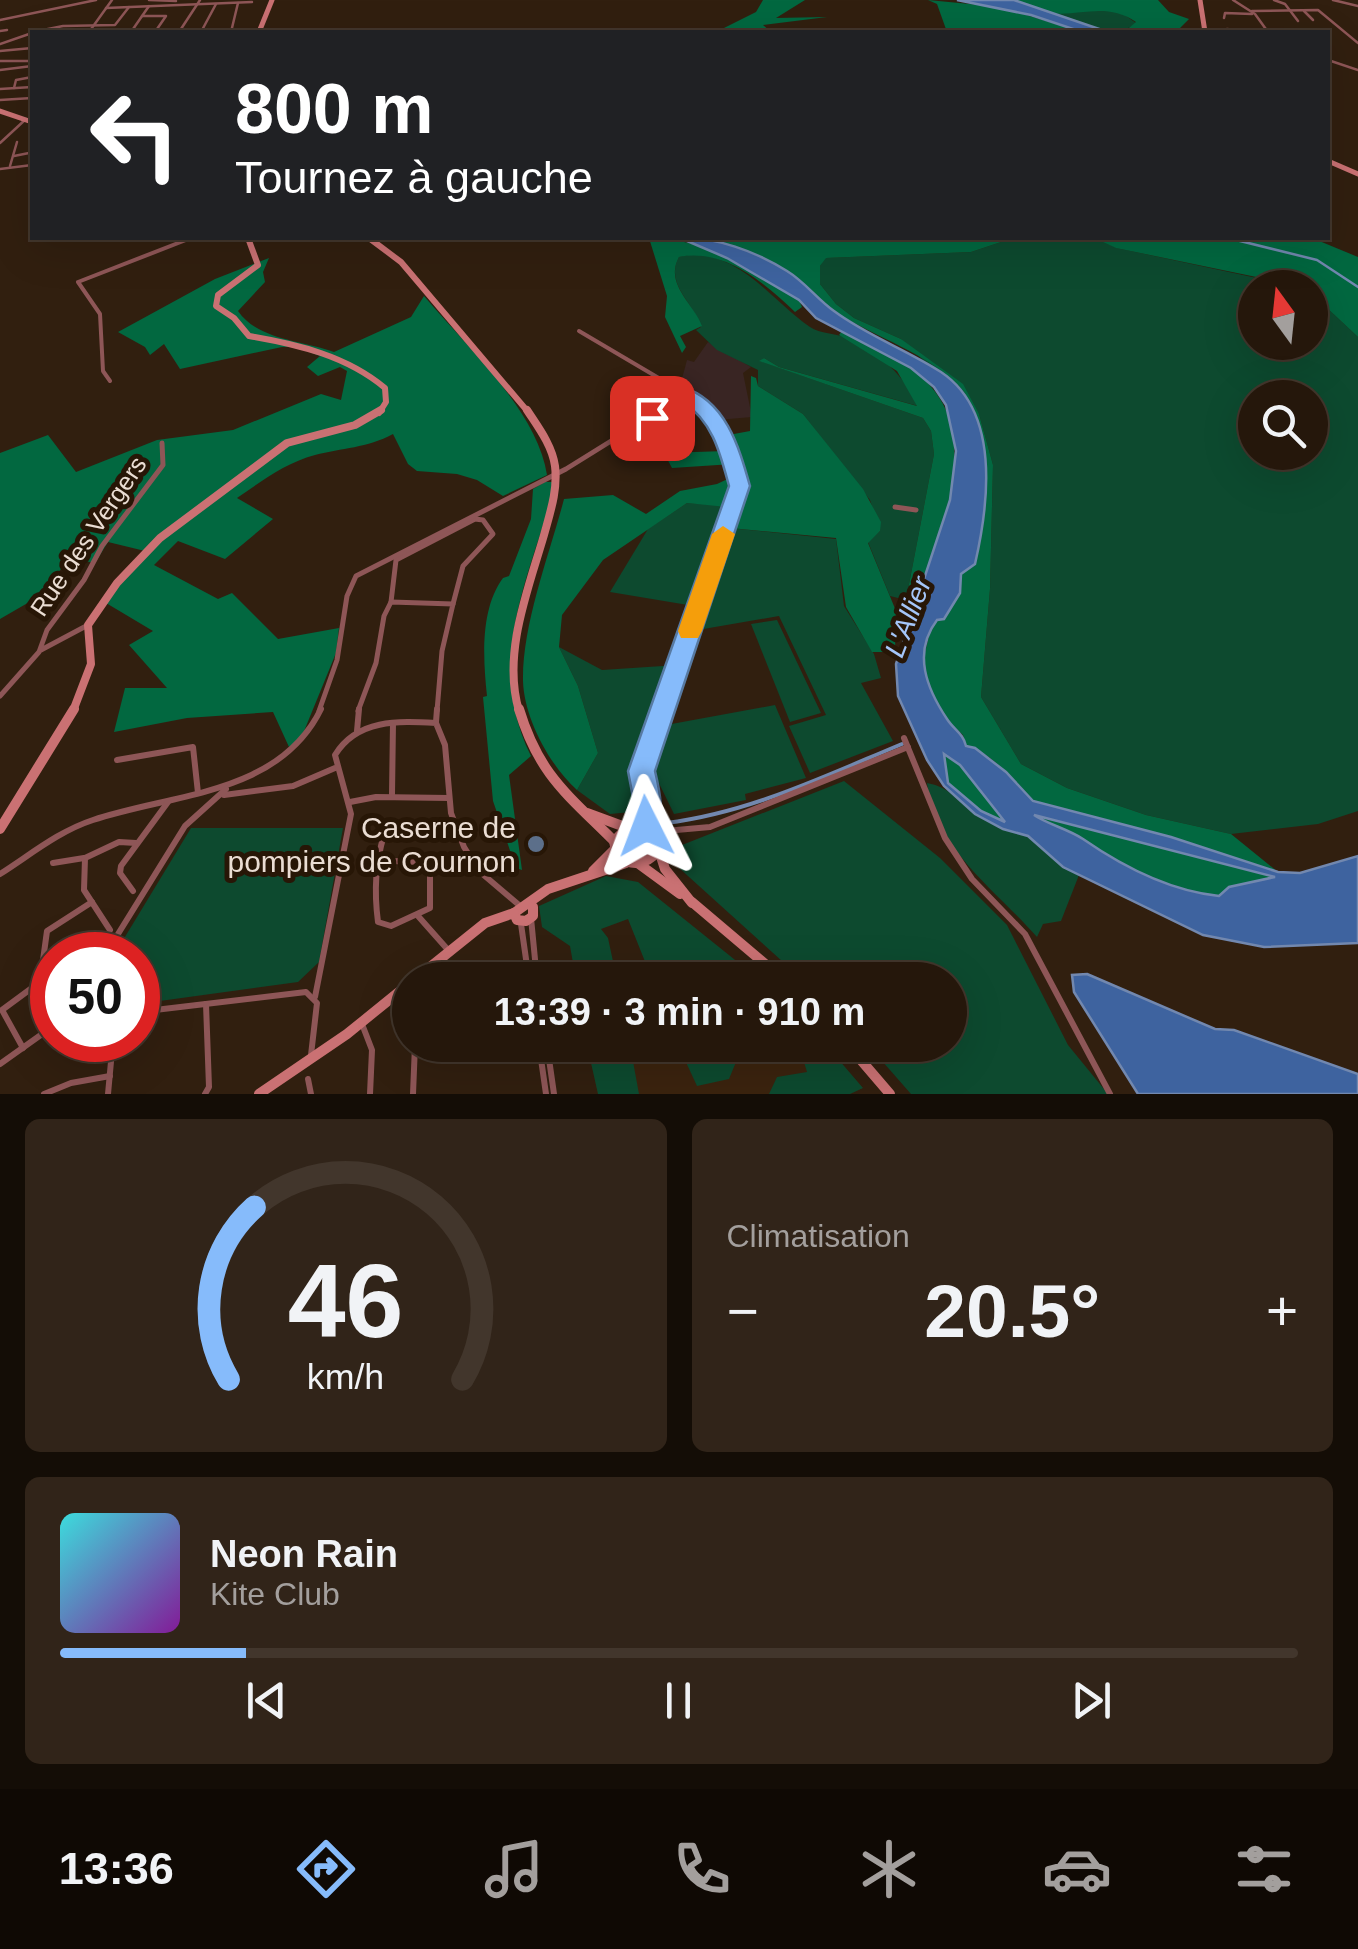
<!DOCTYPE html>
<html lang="fr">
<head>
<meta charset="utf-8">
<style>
	:root { --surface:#25170b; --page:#312419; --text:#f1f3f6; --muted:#a39f9d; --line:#42362c; --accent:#86bbfb }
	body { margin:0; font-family:Helvetica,sans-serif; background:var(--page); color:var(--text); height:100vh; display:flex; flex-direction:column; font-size:38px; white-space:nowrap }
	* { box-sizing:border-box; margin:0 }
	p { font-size:32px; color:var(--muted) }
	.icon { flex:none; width:55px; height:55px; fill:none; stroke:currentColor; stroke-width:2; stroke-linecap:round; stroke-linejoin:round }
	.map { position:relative; height:1094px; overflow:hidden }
	.drawer { display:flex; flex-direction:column; gap:25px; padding:25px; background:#140d06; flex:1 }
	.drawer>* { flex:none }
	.top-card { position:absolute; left:30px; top:30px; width:1300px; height:210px; border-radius:0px; box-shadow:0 10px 40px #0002,0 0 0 2px var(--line); background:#202124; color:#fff; overflow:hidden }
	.needle { width:65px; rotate:345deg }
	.fabs { position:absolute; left:1238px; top:270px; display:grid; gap:20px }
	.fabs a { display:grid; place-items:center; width:90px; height:90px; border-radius:50%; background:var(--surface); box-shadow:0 10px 40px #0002,0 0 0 2px var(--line); font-size:50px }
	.speed { position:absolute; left:30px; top:932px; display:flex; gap:20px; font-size:50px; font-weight:700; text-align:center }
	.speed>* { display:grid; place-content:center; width:130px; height:130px; border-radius:50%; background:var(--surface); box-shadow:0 10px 40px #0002,0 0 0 2px var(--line); line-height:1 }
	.speed .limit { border:15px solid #d22; background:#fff; color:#111 }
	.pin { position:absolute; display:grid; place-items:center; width:85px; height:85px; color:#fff; margin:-42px; border-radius:20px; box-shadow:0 5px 15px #0006 }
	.me { position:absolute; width:110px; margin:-55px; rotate:357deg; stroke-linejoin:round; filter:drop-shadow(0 0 8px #0008) }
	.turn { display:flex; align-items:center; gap:35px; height:210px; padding:0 40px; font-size:45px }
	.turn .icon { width:130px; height:130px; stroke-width:2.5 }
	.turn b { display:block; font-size:70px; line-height:85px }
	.big { font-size:75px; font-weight:800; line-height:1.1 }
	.drawer .widget { flex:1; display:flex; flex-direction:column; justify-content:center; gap:15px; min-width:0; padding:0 35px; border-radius:15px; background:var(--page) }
	.drawer .dial { align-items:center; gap:0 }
	.dial svg { height:260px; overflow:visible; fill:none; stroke:var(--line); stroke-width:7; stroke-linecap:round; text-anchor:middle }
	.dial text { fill:var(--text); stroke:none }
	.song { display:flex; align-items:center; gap:30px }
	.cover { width:120px; height:120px; border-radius:15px; background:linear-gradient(135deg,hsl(180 70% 55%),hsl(290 70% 35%)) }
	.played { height:10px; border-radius:5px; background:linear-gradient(90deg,var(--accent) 15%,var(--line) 15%) }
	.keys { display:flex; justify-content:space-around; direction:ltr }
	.heat { display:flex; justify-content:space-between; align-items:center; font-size:55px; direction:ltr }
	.drawer .tiles { flex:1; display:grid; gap:25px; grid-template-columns:1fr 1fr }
	.widget:last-child { grid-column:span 2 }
	.trip { position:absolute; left:392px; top:962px; width:575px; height:100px; border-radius:50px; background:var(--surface); box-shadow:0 10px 40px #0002,0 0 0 2px var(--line); font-weight:800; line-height:100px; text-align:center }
	.menu { display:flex; height:160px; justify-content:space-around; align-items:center; background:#0f0904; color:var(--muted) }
	.menu .icon { width:70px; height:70px }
	.menu .on { color:var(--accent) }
	.menu b { font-size:45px; color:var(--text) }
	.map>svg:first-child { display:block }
	.industrial { fill:#392523 }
	.built { fill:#3b230e }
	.green { fill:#0d4a2f; fill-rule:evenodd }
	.forest { fill:#026840 }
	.water { fill:#3e639f; stroke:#7288af; stroke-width:2.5; fill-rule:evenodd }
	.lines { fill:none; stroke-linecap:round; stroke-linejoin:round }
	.stream-far1 { stroke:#7288af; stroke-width:2.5 }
	.stream { stroke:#7288af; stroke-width:4 }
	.street-far3 { stroke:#8e5657; stroke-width:2.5 }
	.street-far2 { stroke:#8e5657; stroke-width:4 }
	.street-far1 { stroke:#8e5657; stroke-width:5 }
	.street { stroke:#8e5657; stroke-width:6 }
	.secondary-far3 { stroke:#ca7173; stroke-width:5 }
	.secondary-far2 { stroke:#ca7173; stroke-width:6 }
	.secondary-far1 { stroke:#ca7173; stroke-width:8 }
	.secondary { stroke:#ca7173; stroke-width:10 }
	.route { fill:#86bbfb; stroke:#577aa3; stroke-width:2.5 }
	.slow { fill:#f59e0b }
	.service-dot { fill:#5c6f8a; stroke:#271606; stroke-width:4 }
	.labels { text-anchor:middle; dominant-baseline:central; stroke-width:10; stroke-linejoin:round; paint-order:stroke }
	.street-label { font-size:25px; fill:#eaddd3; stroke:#271606 }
	.water-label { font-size:28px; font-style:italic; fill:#a5c6f9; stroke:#271606 }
	.near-poi-label { font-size:30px; fill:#eaddd3; stroke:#271606; text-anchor:end }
</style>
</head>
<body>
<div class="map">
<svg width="1358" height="1094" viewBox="0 0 1358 1094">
	<rect width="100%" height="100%" fill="#311f0f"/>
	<!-- industrial -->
	<path class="industrial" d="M708,342L751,367L743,373L752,417L717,420L680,386L687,360L694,362Z"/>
	<!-- built -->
	<path class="built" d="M587,1045H826L863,1088L848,1094H598Z"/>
	<!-- green -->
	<g class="green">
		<path d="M1100,4L1112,6L1136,23C1111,44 1079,20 1050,13Z"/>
		<path d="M1013,238H1094L1117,248L1299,287L1255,288V342H1310V292L1358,337V811L1318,824L1231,834L1146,815L1067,788L1021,764L981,697L990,589L993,465L979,414L901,339L854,318L836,304L820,284V266L825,258L971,252ZM1255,398H1310V452H1255Z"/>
		<path d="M693,254C745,257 772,301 810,327C820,334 836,333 847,338C878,351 905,376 918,406L779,367L764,358L760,361L923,418L931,431L934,454L906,600L890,596L868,542L880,531L870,500L803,414L758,386V370L717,350L696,330L701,327C695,304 664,284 679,257Z"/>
		<path d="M687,503L725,505L688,605L610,592L648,529Z"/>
		<path d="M730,528L836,539L844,606L874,654L881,678L861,683L893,741L810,773L789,726L826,715L779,616L692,631Z"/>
		<path d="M777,620L821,713L790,722L751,624Z"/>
		<path d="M559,647L602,670L678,665L641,771L642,811L610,814L577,790L598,753L578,686Z"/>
		<path d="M775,705L806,778L745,794L746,800L674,814L653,771L666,725Z"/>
		<path d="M844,781L940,858L1007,925L1068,1045L1108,1094H911L868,1045H950V980H803L678,867L677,847Z"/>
		<path d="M927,783C951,787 959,803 978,816C994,826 1014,828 1029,837C1047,848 1060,865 1079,875L1061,921L1043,924L1037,937C997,891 934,848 927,783Z"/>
		<path d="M191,828H343L319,962L298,982L138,1004V955H114Z"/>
		<path d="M606,876L638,882L760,980H660L648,969L628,919L601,929L608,938L617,980H576L570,946L542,927L539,906Z"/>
		<path d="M587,1045H630L639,1094H598Z"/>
		<path d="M678,1045H826L863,1088L850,1094H769L777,1077L807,1072L801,1052L769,1059L747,1054L736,1062L729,1079L697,1086Z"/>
	</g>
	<!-- forest -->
	<g class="forest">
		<path d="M763,0H805L776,18L827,17L763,25L771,32H728L724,28L756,12Z"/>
		<path d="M928,0L1001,7L1082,32H947L937,4Z"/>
		<path d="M1014,0H1158L1169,12L1189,19L1176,32H1124L1136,22C1104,0 1077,19 1044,12C1035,10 1024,4 1014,0Z"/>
		<path d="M649,238C704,237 754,271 799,300L802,307L795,312C765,283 724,248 679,257C664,284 694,304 702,326L680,336L686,347L682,353L665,317L667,296Z"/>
		<path d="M706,238H1013L971,252L826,258L820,266V284L836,304L854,318L901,339L963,384L979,414L993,465L990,589L981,697L1021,764L1067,788L1146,815L1231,834L1278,872L1033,801C1014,781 993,753 966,746L963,735L948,721L927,686L922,664L931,628L960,593V574L975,564C986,514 998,426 958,385C926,353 876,337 838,314C821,303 808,286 791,274C767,257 734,246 706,238Z"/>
		<path d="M1094,238H1312L1358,257V337L1310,292V288L1116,248Z"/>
		<path d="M269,258L263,272L265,282L238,311C258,340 300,340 334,352L411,317L424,296C466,346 537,410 547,475L503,496L477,480L457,474L417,471L408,464L393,434C367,448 342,448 315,455C285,463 262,481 237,498L273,519L225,559L178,541L154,565L218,599L232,593L278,639L339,628L336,653L300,741L289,747L273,712L187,718L114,732L125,688H167L129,645L153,631L101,600L145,551L108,542L95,563L70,558L38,597L0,619V453L48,435L76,472L157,440L233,430L321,394L341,400L347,371L340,367L318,376L307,367L320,356L296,347H282L180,369L164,344L150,355L145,347L118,332L215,279Z"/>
		<path d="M842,331C927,370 969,397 950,499C947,519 937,539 932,559C928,576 917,590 915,609L906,600L934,454L931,431L923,418L759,361L764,358L779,367L917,406L897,371L839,335Z"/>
		<path d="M751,376L756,378L758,386L803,414L863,489L881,522L880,531L868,543L896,611L895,652H872L846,607L836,538L730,528L737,508L687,503L603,560L562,615L559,647L578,686L598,753L577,790C550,766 524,718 523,681C522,624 550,553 564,499L613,495L646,514L680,491L717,484L736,475L733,464L672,468L664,453L726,451L723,436L750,431Z"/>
		<path d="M545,482H552L551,500C524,589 487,666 531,756L509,775L522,870L516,868L493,801L483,697L487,696C483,659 480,609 503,578L509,576L531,519L533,489Z"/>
		<path d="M943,753L960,765L1007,823L981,811L947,783Z"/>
		<path d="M1027,813L1278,876L1229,887L1219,896C1149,889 1090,842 1027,813Z"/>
	</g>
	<!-- water -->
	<g class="water">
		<path d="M957,0H1014L1108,32H1082L1031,15Z"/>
		<path d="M680,238C714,236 757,252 787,271C805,282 817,299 834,311C866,335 907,350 941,372C1001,412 989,503 975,564L961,574L960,593L944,619L937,620C912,653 927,689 947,719C954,730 963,733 966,746L975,748L1006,772L1033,801L1171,837L1278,872L1300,873L1358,856V943L1264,947L1203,935L1063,867L1028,836L1003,829L975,814L944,786L927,760L898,696L896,664L950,500L956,451L946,405L934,387L911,368L816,318L799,300L727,258ZM944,754L960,765L1005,822L981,811L948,783ZM1034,815L1275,877L1229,887L1219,896C1171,891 1122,866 1083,839C1068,829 1047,824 1034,815Z"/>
		<path d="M1087,974L1215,1029L1234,1030L1358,1074V1094H1138L1074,992L1072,975Z"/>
	</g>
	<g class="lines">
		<!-- stream-far1 -->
		<path class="stream-far1" d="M1228,238L1317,260L1358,287"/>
		<!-- stream -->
		<path class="stream" d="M666,823C749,813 825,776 902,744"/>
		<!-- street-far3 -->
		<g class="street-far3">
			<path d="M149,0L176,1"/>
			<path d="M1233,0L1255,14L1268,32"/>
			<path d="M1274,0L1285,4L1298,21"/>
			<path d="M1333,0L1358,6"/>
			<path d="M106,8L252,2"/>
			<path d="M1252,11L1318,10L1358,43"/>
			<path d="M1304,11L1313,20"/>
			<path d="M142,16H166L155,32"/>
			<path d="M1224,18L1225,13L1252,14"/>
			<path d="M0,20L96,0"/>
			<path d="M1227,29L1252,32"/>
			<path d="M0,31L7,30"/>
			<path d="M33,32L63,26L115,25L129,7"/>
			<path d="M89,32L112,0"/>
			<path d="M131,32L149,6"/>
			<path d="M179,32L200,0"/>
			<path d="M201,32L216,4"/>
			<path d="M231,32L238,3"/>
			<path d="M0,44L32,33"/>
			<path d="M0,51L32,48"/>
			<path d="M1328,60L1358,70"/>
			<path d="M0,61H32"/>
			<path d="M0,70L32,66"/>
			<path d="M14,88L16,80L32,77"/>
			<path d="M0,89L32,87"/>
			<path d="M0,100L32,98"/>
			<path d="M31,121L32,133"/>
			<path d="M0,143L26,119"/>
			<path d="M14,156L29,153"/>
			<path d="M10,166L17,142"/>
			<path d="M0,169L32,165"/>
		</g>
		<!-- street-far2 -->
		<g class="street-far2">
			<path d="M579,331L679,390L706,413"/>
			<path d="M110,381L103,371L100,314L78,282L191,238"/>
			<path d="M658,413L682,393"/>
		</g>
		<!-- street-far1 -->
		<g class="street-far1">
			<path d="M895,507L916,510"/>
			<path d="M391,602L396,560L475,519L483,520L493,534L463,566L453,604"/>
			<path d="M41,650L88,625"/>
			<path d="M0,696L39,652L47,630L84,580L102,546L163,465L162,443"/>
			<path d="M319,711L337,660L347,596L356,576L566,469L661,410"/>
			<path d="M358,711L376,663L384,616L391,602L453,604L442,651L437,711"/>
			<path d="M662,711L740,486C733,456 725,434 704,410"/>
		</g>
		<!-- street -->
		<g class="street">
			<path d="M436,722L437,709"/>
			<path d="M357,731L359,709"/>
			<path d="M904,738L945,838L972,879L1025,934L1110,1094"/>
			<path d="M117,760L193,747L198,793"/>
			<path d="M392,794L393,723"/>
			<path d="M224,795L293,786L335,768"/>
			<path d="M350,802L376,797L449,798"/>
			<path d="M642,825L648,803L641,771L663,709"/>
			<path d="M654,832L710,827L908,747"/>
			<path d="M378,860L426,863L430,869V908L391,926L378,922C374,892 375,864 384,835"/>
			<path d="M53,863L84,858"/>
			<path d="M0,874C30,855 59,831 93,820C174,793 279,795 321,709"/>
			<path d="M133,891L120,873L121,866L168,802"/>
			<path d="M418,916L449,951"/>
			<path d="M531,918L537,980"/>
			<path d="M521,924L529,980"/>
			<path d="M110,930L84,890L85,858L119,842L136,843"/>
			<path d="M105,955L185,826L226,789"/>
			<path d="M399,993L410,1013"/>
			<path d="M315,997L351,814L335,755C357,719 398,721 436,723L445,745L451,813L464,847L479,871L519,905"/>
			<path d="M138,1012L306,992L317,1003L311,1055"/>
			<path d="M362,1024L372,1050L370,1094"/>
			<path d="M539,1045L546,1094"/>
			<path d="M547,1045L554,1094"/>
			<path d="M23,1048L2,1010L40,982L47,931L92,902"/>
			<path d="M0,1064L52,1027"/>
			<path d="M308,1079L311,1094"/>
			<path d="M44,1094L71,1083L110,1076"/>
			<path d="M108,1094L113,1040"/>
			<path d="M205,1094L209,1087L206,1004"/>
			<path d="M413,1094L415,1045"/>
		</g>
		<!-- secondary-far3 -->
		<g class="secondary-far3">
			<path d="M1200,0L1205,32"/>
			<path d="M259,32L272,0"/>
			<path d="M0,111L32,122"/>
			<path d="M1328,161L1358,174"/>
		</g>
		<!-- secondary-far2 -->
		<g class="secondary-far2">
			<path d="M248,238L258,265L218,295L216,306L234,318L249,336C297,344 347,356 385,388L386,402L379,413"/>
			<path d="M369,238L401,262L529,413"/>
		</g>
		<!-- secondary-far1 -->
		<g class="secondary-far1">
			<path d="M73,711L91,664L88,625L117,583L160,538L287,443L355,425L381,410"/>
			<path d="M519,711C502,654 528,590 544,535C550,513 558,490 555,466C552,445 538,427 527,410"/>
		</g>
		<!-- secondary -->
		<g class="secondary">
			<path d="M519,709C539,775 567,794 614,841"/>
			<path d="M587,813L625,827"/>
			<path d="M0,829L74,709"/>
			<path d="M658,851C646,865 632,867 617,856L614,841L629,826L652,829L665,869L692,903"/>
			<path d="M639,864L680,894"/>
			<path d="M593,871L614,850"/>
			<path d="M692,902L784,980"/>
			<path d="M514,913L548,889L626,863"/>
			<path d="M514,913L517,920L526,921L533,916V907"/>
			<path d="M414,980L485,923L514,913"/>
			<path d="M848,1045L890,1094"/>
			<path d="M259,1094L347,1034L410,983"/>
		</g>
	</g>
	<!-- route -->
	<path class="route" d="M682,387C726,400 739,447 750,486L655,771C660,792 665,815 655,835L646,838L632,834L628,825L634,803L628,771L729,486C720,453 713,422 683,402L652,424L641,418Z"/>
	<!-- slow -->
	<path class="slow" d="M723,526L735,534L702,631L698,638H681L678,631L712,534Z"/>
	<!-- markers -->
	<circle class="service-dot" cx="536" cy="844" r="10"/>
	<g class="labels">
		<!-- street labels -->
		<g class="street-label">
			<text transform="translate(88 536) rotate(-56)">Rue des Vergers</text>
		</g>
		<!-- water labels -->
		<g class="water-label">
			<text transform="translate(908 617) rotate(-69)">L'Allier</text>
		</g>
		<!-- near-poi labels -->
		<g class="near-poi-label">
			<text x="516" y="827">Caserne de<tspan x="516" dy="34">pompiers de Cournon</tspan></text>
		</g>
	</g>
</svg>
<div class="fabs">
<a><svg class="needle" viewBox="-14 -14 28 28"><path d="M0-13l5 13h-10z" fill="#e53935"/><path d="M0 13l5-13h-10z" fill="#a39f9d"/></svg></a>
<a><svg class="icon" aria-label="search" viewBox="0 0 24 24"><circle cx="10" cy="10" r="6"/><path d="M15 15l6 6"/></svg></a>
</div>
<div class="speed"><div class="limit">50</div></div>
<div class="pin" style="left:652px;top:418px;background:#d93025"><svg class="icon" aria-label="arrive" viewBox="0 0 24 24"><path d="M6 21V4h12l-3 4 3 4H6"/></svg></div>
<svg class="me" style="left:646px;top:826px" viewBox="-20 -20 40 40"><path d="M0-17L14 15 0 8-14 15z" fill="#86bbfb" stroke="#fff" stroke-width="4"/></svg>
<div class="trip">13:39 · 3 min · 910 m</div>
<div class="top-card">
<div class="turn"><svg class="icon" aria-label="left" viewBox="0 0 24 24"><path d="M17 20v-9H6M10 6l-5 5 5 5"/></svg><div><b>800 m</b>Tournez à gauche</div></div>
</div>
</div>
<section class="drawer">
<div class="tiles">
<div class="widget dial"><svg viewBox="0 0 100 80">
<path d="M14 69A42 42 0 1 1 86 69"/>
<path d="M14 69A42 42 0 0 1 22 16" stroke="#86bbfb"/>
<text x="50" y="56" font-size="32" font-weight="700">46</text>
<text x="50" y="72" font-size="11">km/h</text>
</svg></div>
<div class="widget"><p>Climatisation</p>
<div class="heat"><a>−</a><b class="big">20.5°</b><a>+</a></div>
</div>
<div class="widget">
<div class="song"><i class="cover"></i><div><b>Neon Rain</b><p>Kite Club</p></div></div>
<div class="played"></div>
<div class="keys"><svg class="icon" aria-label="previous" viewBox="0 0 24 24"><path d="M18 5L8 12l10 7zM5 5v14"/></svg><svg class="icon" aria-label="pause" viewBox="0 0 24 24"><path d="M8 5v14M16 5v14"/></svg><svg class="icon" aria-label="next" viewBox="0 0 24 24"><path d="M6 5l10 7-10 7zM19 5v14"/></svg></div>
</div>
</div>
</section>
<nav class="menu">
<b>13:36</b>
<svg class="icon on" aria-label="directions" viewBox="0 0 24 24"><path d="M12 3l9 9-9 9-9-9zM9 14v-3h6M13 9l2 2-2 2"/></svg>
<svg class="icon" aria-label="music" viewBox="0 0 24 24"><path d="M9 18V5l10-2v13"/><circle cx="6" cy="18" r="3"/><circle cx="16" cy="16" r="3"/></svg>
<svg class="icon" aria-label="phone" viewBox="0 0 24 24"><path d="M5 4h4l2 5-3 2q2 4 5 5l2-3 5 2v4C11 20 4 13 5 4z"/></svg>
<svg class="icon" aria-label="climate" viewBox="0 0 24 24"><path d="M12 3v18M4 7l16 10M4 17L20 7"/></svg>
<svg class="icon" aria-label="car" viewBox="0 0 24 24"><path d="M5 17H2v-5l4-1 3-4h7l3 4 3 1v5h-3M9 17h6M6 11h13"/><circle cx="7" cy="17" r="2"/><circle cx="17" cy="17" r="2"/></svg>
<svg class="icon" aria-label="filters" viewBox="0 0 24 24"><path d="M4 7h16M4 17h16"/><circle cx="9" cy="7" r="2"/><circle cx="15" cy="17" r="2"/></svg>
</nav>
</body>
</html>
